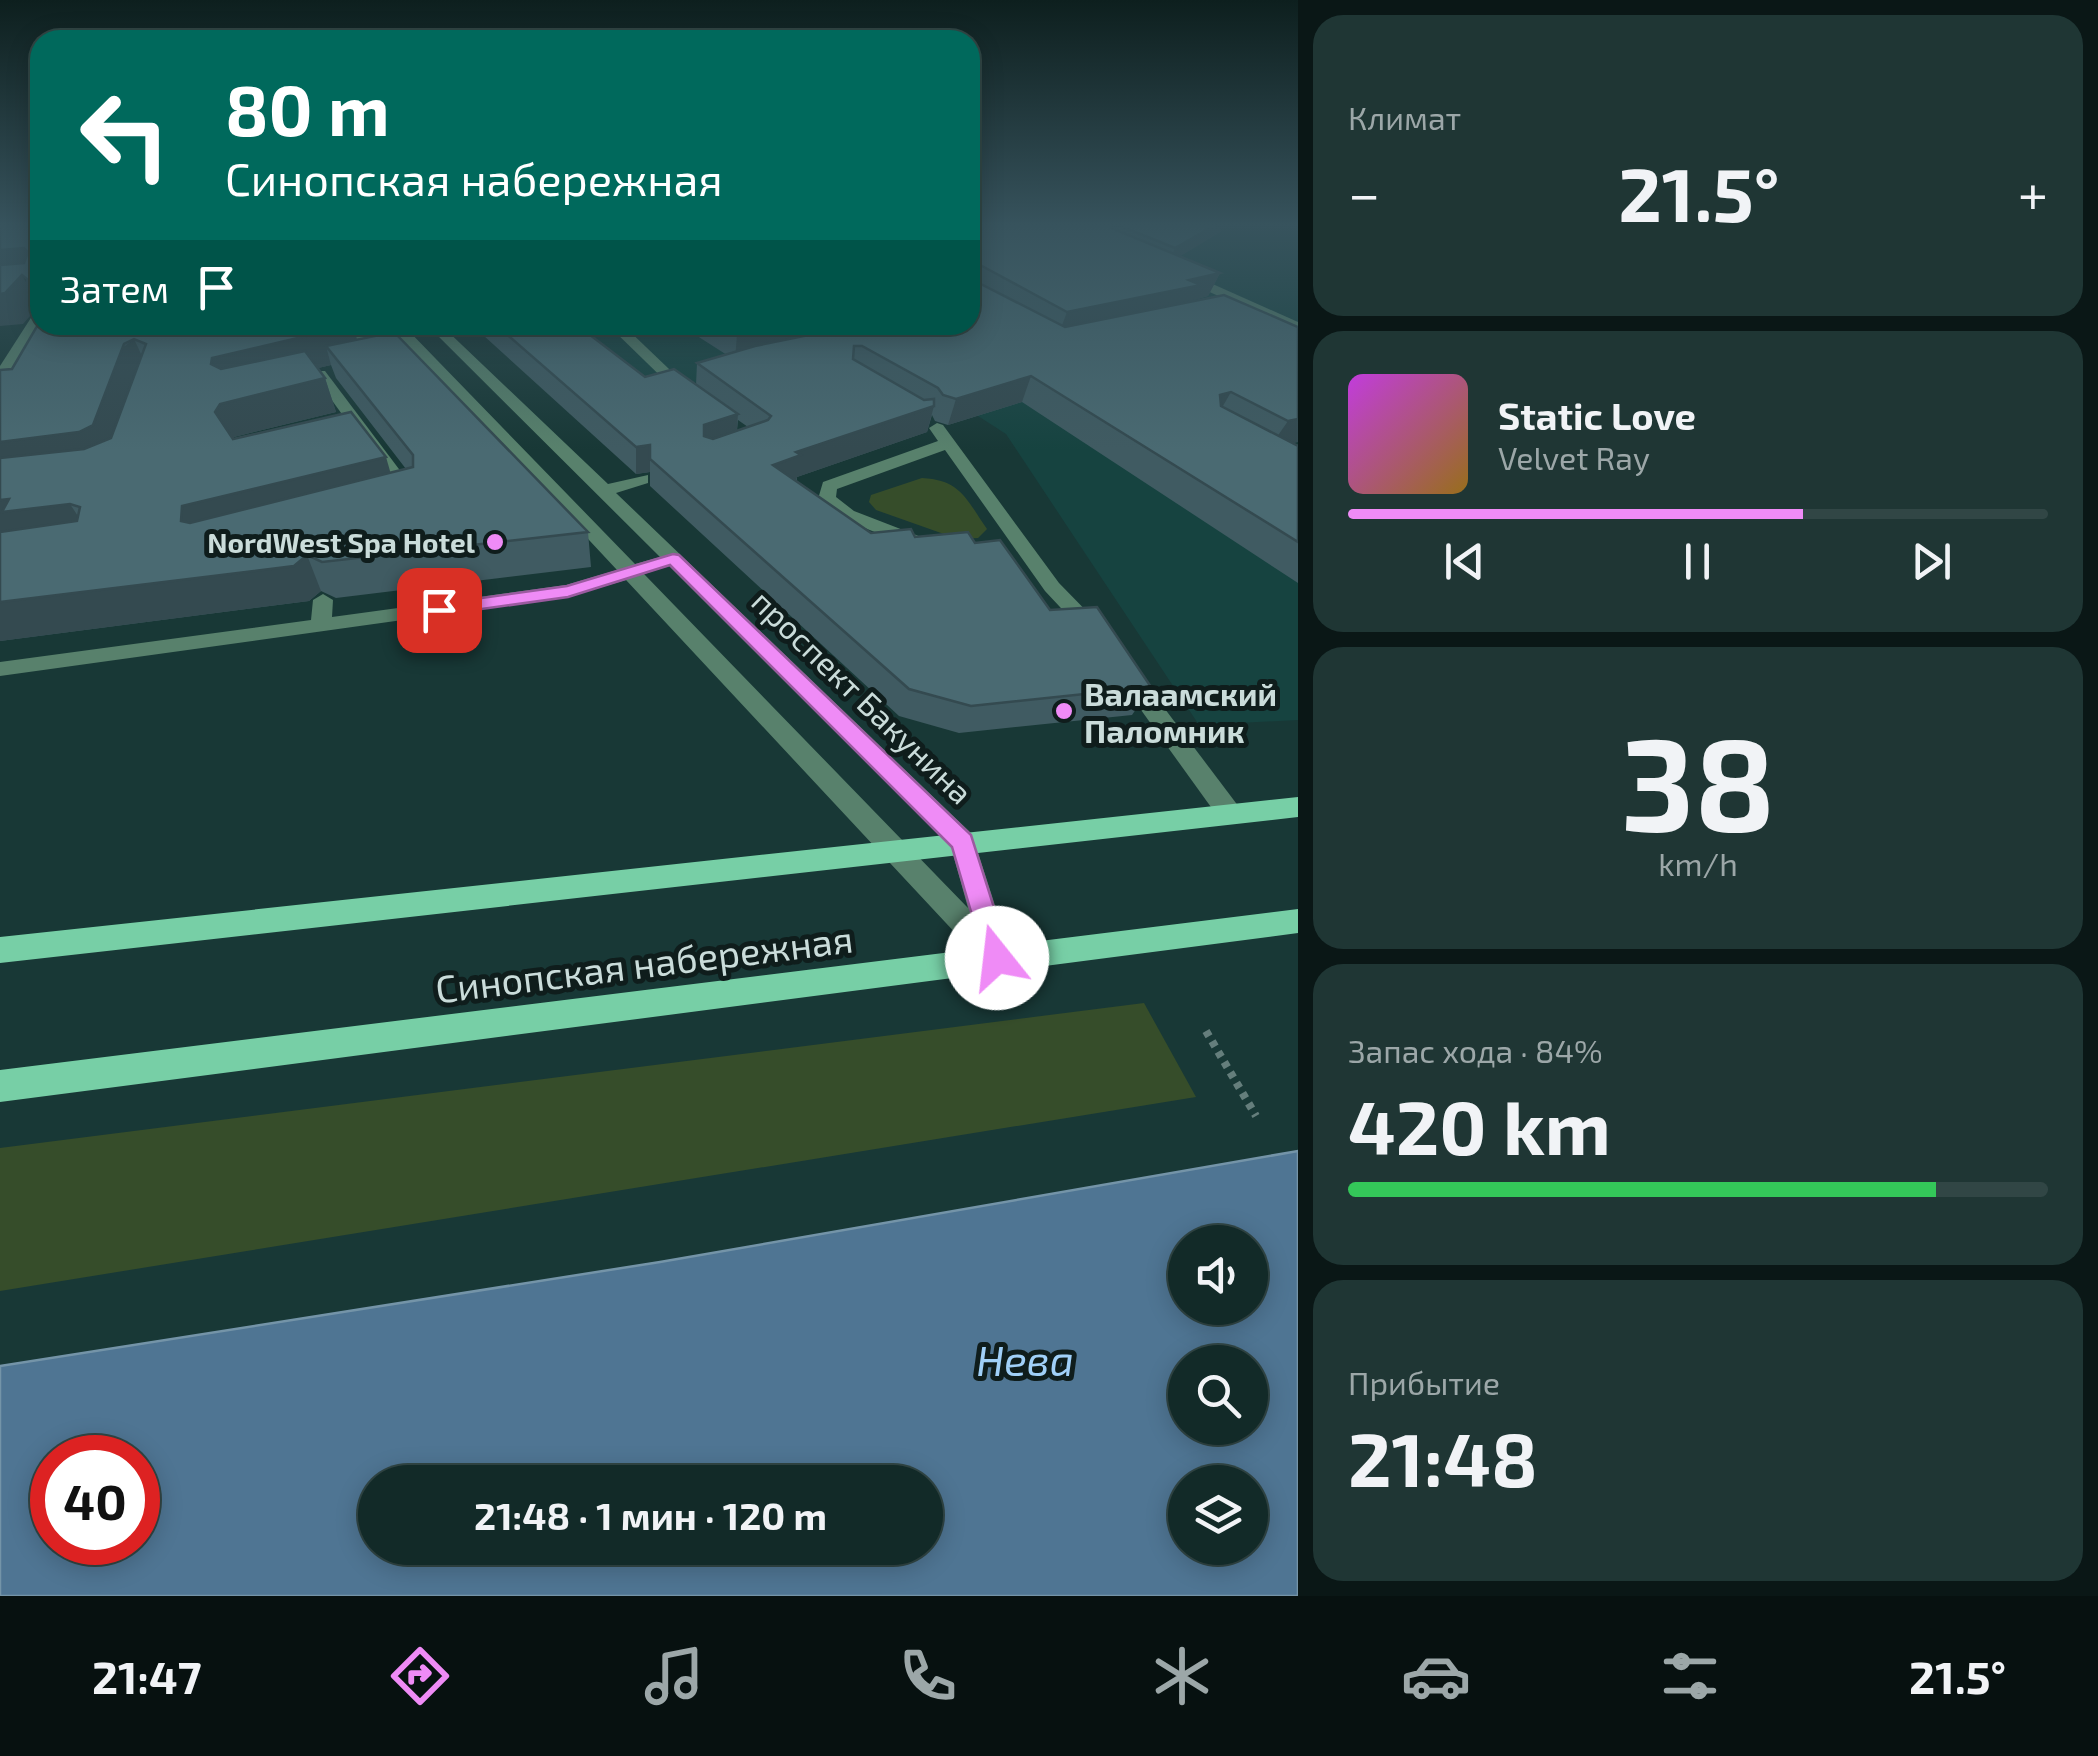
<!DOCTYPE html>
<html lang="ru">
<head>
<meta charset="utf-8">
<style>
	:root { --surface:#122a28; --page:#1f3634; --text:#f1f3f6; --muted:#9ca7a8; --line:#314645; --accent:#ef8bf6 }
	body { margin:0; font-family:"Exo 2",sans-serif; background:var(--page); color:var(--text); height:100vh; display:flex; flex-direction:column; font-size:38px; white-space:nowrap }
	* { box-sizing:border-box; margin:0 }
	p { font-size:32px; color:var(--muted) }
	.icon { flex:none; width:55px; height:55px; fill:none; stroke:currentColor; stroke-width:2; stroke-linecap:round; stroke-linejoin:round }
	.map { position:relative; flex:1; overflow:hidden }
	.side { display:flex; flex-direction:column; gap:15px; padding:15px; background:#0a1716; width:800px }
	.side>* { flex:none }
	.banner { position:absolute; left:30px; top:30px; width:950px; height:305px; border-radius:30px; box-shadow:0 5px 25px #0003,0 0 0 2px var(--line); background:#00695c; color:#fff; overflow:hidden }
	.controls { position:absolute; left:1168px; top:1225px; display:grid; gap:20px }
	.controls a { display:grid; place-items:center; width:100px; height:100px; border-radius:50%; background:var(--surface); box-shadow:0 5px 25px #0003,0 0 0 2px var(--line); font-size:50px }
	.speed { position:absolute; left:30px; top:1435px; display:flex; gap:20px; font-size:50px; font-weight:700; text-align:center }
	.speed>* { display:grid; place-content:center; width:130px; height:130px; border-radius:50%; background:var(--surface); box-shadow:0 5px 25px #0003,0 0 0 2px var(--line); line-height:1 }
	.speed .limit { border:15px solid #d22; background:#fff; color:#111 }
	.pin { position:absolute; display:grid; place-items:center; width:85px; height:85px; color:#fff; margin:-42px; border-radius:20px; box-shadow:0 5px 15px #0006 }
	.me { position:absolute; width:110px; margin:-55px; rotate:344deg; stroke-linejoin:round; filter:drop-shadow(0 0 8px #0008) }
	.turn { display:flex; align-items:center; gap:35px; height:210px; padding:0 30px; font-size:45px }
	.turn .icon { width:130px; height:130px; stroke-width:2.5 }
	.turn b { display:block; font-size:70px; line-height:85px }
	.then { display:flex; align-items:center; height:95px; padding:0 30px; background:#0003; gap:20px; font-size:38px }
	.big { font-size:75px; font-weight:700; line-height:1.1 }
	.side .card { flex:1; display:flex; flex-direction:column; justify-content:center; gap:15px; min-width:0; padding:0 35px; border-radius:30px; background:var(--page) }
	.side .dial { align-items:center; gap:0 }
	.dial b { font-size:130px; line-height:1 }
	.song { display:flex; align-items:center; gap:30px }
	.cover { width:120px; height:120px; border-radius:15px; background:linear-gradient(135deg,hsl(290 70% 55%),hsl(40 70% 35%)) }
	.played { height:10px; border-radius:5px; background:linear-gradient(90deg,var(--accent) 65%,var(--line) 65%) }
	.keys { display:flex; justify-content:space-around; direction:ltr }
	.heat { display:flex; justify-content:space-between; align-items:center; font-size:55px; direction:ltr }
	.charge { height:15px; border-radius:8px; background:linear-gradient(90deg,#34c759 84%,var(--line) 0) }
	.trip { position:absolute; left:358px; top:1465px; width:585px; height:100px; border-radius:50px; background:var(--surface); box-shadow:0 5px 25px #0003,0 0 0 2px var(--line); font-weight:700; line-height:100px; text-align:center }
	.dock { display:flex; height:160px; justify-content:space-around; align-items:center; background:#071110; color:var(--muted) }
	.dock .icon { width:70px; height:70px }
	.dock .active { color:var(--accent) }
	.dock b { font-size:45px; color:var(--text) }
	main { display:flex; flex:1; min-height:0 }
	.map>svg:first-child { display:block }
	.built { fill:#164340 }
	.green { fill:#364d2a }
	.water { fill:#4f7593; stroke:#7494a8; stroke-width:2.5; fill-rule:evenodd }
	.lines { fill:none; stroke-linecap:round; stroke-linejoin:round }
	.path { stroke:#657e7c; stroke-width:8; stroke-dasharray:6 6; stroke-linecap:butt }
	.minor { fill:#58816c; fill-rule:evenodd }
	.major { fill:#77cfa6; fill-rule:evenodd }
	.wall { fill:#405b62; fill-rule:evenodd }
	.shaded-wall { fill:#344a50 }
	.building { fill:#4a6a72; stroke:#344a50; stroke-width:2.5 }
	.route { fill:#ef8bf6; stroke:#9b5aa0; stroke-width:2.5 }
	.poi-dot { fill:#ef8bf6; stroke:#0f1d1c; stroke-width:4 }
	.labels { text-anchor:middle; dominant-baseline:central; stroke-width:10; stroke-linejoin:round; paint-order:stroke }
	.far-poi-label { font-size:28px; font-weight:bold; fill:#cadcda; stroke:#0f1d1c; text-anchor:end }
	.poi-label { font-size:32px; font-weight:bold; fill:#cadcda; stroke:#0f1d1c; text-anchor:start }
	.street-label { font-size:32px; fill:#cadcda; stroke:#0f1d1c }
	.near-street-label { font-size:38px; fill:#cadcda; stroke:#0f1d1c }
	.near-water-label { font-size:42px; font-style:italic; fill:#a0d0f8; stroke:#0f1d1c }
</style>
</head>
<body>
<main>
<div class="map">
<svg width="1298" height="1596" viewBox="0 0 1298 1596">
	<rect width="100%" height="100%" fill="#183836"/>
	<!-- built -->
	<path class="built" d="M970,227H1298V359L1273,447L1298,506V720L1199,725L1006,434L871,347L638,394L553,325H970Z"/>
	<!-- green -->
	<g class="green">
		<path d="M922,478C961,480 966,499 987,529L978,538L958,539L876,510L869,502L871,495Z"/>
		<path d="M1144,1003L1196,1097L0,1291V1148Z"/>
	</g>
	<!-- water -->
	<path class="water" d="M1298,1151V1596H0V1366L660,1262ZM1185,1242H1250V1308H1185ZM1185,1362H1250V1428H1185ZM52,1458H138V1542H52ZM375,1482H925V1548H375ZM1185,1482H1250V1548H1185Z"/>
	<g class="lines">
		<!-- path -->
		<path class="path" d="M1206,1031L1256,1116"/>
		<!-- minor -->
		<g class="minor">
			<path d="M1180,273H1188L1298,322V331L1180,279Z"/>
			<path d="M40,309V323L5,380L0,381V366L36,310Z"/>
			<path d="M389,325H403L635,564L660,557L427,325H441L608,484L648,475V483L616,493L972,834L1012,958L1007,967L997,971L987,967L626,580L568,597L0,676V662L311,620L313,600L323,594L333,600L332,617L566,585L617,570L395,332L325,347L318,343ZM669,566L951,847L968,908L644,574Z"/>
			<path d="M608,325H623L692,391V397H682Z"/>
			<path d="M315,371H325L417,493V501H405L315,377Z"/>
			<path d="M937,423L943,425L1059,583L1103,628L1106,633L1103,638H1089L1045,591L945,450L837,489L836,497L854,511L929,540V548H915L842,519L818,499L823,482L938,441L929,428Z"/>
			<path d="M1126,665L1134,668L1239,807L1243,814L1239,821H1221L1118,678L1115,673L1118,668Z"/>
		</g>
		<!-- major -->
		<g class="major">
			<path d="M1298,797V817L0,963V937Z"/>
			<path d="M1298,909V933L0,1102V1070Z"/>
		</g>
	</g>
	<!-- wall -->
	<g class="wall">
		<path d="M970,227H1222L1220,232L1180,256L1220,273L1208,296L1194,300L1193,301L1224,295L1298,442L1292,443L1298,446V583L1022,402L948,425L935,421L932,415L927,432L797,477V481L871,533L975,543L1050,610L1151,687L1132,715L959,733L899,716L650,486V472L636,474L472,325H577L645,377L696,385L697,363L727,355L691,332L684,325H970ZM738,420L748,427L737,431Z"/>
		<path d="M40,321L357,339L588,532L591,567L336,598L321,591L309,601L0,641V370L12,369ZM331,365L336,378L406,469L390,473L233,439L234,437L336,412L325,378L318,368Z"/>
	</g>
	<!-- shaded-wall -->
	<g class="shaded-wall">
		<path d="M1212,227H1222L1220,232L1169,263L1175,248Z"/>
		<path d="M24,248L40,277L22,275L31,291L40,290V315L36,309L23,324L0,326V250Z"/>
		<path d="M982,266L975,289L973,269Z"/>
		<path d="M1220,273L1208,296L1194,300L1189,308L1058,336L1067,312L1189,280Z"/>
		<path d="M235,325H353L362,357L326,346L331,365L226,390L211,364L212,358Z"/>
		<path d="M788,325H890L735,360L737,335Z"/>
		<path d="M134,339L149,371L99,466L0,479V442Z"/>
		<path d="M1031,376L1022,402L948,425L956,399Z"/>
		<path d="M325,378L336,412L234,437L230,446L215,412L220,404Z"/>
		<path d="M1231,392L1216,418L1220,395Z"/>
		<path d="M934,406L927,432L797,477L796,482L773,465L796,452Z"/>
		<path d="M738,414L736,441L703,452L704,425Z"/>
		<path d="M1298,419V442L1270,447L1288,421Z"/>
		<path d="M650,445V472L636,474V447Z"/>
		<path d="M386,457L396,492L200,541L181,521L182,506Z"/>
		<path d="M9,499L70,504L93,539H0V500Z"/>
		<path d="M307,555L321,591L309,601L0,641V602Z"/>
	</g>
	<!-- building -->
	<g class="building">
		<path d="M0,227H40V290L27,291V279L22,275L5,293L0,294V265L24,263L28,252L24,248L0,250Z"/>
		<path d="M970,227H1109L1220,273L1189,280L1201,285L1067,312L982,266L973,269L975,281L1065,327L1224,295L1298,327V419L1288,421L1231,392L1220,395L1221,406L1298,446V542L1031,376L956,399L943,395L938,388L862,346H854L853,359L924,400L934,399V406L796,452L801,455L773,465L871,533L911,529L915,537L968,532L975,543L1000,540L1050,610L1097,607L1151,687L971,706L909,689L650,459V445L636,447L496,325H577L645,377L674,369L738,414L704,425V436L713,439L768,420L771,416L697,363L755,346L858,325H970Z"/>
		<path d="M1123,227H1212L1175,248Z"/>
		<path d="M40,321V325H235L233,328L245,335L291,325H353L212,358L211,364L221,369L305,351L325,378L220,404L215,412L233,439L351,412L386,457L182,506L181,521L190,523L413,467V455L326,346L394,332L588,532L322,562L307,555L294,566L0,602V532L77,521L80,507L70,504L2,512L9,499L0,500V458L84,449L111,438L146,344L134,339L124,344L93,425L79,432L0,442V370L12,369Z"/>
		<path d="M720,325H788L737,335Z"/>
	</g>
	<!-- sky -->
	<linearGradient id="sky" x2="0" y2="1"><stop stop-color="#0d1f1e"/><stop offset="0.5" stop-color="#37535d"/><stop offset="1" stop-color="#37535d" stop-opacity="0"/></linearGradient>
	<rect width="1298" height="450" fill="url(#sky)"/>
	<!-- route -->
	<path class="route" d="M673,554L679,555L971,835L1010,958L1006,966L997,970L987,966L952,847L670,565L568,597L439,615L430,610L439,604L567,586Z"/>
	<!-- markers -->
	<g class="poi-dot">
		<circle cx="495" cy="542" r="10"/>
		<circle cx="1064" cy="711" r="10"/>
	</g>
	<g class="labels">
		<!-- far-poi labels -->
		<g class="far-poi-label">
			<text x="475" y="542">NordWest Spa Hotel</text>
		</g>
		<!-- poi labels -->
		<g class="poi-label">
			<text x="1084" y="693">Валаамский<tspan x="1084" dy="37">Паломник</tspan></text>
		</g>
		<!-- street labels -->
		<g class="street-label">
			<text transform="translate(863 696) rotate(44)">проспект Бакунина</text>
		</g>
		<!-- near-street labels -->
		<g class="near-street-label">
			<text transform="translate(644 963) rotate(-7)">Синопская набережная</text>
		</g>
		<!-- near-water labels -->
		<g class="near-water-label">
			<text x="1025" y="1359">Нева</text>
		</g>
	</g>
</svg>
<div class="controls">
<a><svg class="icon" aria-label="sound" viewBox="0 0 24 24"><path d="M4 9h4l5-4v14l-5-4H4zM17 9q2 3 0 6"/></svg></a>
<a><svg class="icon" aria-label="search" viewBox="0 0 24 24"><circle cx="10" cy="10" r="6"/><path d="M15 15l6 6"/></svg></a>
<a><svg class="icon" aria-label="layers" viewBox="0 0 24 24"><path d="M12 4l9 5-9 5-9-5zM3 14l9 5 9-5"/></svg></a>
</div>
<div class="speed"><div class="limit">40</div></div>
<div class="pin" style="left:439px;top:610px;background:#d93025"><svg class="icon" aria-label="arrive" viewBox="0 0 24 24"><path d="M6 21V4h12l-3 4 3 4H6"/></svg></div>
<svg class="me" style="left:997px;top:958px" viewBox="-20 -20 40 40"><circle r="19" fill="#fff"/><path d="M0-13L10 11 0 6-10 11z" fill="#ef8bf6"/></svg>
<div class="trip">21:48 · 1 мин · 120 m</div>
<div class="banner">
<div class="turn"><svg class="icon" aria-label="left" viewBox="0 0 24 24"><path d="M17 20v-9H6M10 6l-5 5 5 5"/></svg><div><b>80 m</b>Синопская набережная</div></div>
<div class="then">Затем<svg class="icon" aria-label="arrive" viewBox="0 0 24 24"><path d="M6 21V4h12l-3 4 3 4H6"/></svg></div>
</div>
</div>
<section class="side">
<div class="card"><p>Климат</p>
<div class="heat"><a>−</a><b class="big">21.5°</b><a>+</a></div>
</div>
<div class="card">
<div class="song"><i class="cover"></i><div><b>Static Love</b><p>Velvet Ray</p></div></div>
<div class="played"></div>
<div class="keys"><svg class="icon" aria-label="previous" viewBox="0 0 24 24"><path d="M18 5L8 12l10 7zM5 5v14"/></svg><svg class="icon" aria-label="pause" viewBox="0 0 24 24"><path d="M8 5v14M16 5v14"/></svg><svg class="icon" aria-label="next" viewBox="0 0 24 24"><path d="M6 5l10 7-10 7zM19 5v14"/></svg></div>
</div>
<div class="card dial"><b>38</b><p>km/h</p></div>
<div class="card"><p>Запас хода · 84%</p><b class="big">420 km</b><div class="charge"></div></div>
<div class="card"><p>Прибытие</p><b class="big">21:48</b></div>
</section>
</main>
<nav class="dock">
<b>21:47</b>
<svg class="icon active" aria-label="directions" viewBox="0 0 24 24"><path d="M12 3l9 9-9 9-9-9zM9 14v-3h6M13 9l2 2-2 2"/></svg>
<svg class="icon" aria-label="music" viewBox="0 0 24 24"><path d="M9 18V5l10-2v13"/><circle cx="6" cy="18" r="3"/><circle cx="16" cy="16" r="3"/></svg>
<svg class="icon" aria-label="phone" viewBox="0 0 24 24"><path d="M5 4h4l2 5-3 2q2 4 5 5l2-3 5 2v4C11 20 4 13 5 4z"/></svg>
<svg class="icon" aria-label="climate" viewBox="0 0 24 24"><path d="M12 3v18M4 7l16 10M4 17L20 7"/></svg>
<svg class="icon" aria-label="car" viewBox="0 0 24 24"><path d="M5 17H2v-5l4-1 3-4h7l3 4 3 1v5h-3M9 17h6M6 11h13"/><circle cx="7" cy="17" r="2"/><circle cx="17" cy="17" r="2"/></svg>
<svg class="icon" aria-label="filters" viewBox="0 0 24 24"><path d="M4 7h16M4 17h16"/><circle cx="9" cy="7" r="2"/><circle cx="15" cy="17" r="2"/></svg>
<b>21.5°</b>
</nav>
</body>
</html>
